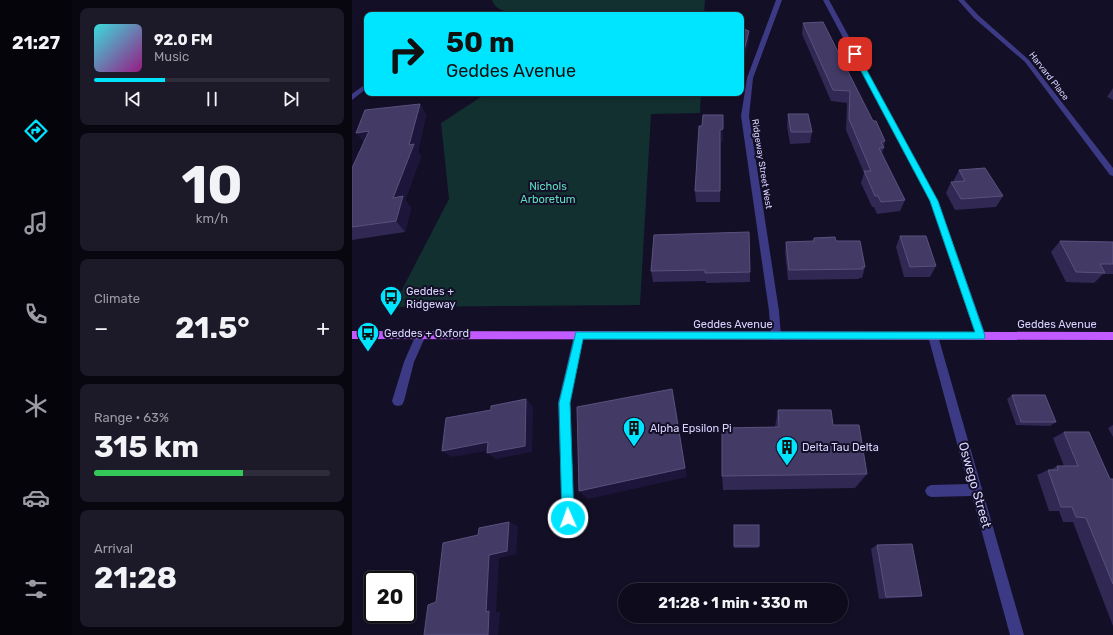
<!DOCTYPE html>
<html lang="en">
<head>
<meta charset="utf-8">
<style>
	:root { --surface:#0e0b1c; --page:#1c1929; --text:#f1f3f6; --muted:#9b9ba3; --line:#2e2b3b; --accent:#00e5ff }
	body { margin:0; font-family:Rubik,sans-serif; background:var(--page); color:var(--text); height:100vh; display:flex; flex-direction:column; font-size:15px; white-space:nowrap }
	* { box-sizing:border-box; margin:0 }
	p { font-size:13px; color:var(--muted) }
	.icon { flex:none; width:22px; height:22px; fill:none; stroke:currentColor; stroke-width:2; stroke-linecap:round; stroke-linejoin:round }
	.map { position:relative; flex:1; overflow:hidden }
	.panel { display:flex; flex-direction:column; gap:8px; padding:8px; background:#08060f; width:280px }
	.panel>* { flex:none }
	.banner { position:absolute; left:12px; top:12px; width:380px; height:84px; border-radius:8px; box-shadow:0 2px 6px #0003,0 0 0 1px var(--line); background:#00e5ff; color:#111; overflow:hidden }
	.speed { position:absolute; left:12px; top:571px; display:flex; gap:8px; font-size:20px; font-weight:700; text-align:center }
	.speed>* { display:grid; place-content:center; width:52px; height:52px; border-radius:50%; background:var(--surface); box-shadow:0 2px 6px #0003,0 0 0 1px var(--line); line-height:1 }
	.speed .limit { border:2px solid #111; border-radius:6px; background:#fff; color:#111 }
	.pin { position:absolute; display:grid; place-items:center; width:34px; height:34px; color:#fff; margin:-17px; border-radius:8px; box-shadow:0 2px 6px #0006 }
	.me { position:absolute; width:44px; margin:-22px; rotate:358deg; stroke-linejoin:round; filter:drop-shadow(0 0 3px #0008) }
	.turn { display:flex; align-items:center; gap:14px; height:84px; padding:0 16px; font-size:18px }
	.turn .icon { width:52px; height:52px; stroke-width:2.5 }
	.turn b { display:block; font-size:28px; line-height:34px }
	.big { font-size:30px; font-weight:700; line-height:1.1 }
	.panel .card { flex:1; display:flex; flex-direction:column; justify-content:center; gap:6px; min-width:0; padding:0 14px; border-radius:8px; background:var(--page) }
	.panel .dial { align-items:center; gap:0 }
	.dial b { font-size:52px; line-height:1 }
	.song { display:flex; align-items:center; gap:12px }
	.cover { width:48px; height:48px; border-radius:6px; background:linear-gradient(135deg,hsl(180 70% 55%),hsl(310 70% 35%)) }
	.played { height:4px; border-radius:2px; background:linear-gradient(90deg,var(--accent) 30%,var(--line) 30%) }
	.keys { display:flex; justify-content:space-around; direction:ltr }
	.heat { display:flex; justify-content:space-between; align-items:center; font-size:22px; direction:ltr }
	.charge { height:6px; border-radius:3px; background:linear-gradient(90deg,#34c759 63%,var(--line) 0) }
	.trip { position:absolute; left:266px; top:583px; width:230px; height:40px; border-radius:20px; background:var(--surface); box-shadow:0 2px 6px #0003,0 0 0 1px var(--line); font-weight:700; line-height:40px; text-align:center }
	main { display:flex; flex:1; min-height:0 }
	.menu { display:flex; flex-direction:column; width:72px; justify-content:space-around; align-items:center; background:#06040b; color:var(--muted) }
	.menu .icon { width:28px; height:28px }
	.menu .selected { color:var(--accent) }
	.menu b { font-size:18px; color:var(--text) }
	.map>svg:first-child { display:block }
	.green { fill:#12302f }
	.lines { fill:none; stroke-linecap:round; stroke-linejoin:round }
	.minor { fill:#3d3a85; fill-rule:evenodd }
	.major { fill:#c25bff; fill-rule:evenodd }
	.wall { fill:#312854 }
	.shaded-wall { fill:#1d163a }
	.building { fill:#433a66; stroke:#5a527e }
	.route { fill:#00e5ff; stroke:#0095a6 }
	.labels { text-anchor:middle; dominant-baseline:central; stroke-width:4; stroke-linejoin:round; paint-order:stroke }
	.far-street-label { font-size:9px; fill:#d9d4ff; stroke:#130f26 }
	.park-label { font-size:11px; fill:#5fe0c0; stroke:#130f26 }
	.poi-label { font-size:11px; fill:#d9d4ff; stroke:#130f26; text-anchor:start }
	.street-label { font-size:11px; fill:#d9d4ff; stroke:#130f26 }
	.near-street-label { font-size:13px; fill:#d9d4ff; stroke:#130f26 }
</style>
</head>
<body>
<main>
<nav class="menu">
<b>21:27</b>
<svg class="icon selected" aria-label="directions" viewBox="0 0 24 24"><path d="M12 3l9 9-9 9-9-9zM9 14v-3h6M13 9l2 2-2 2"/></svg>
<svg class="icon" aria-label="music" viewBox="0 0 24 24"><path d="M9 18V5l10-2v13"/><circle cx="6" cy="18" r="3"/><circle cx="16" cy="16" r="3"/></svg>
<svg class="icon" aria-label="phone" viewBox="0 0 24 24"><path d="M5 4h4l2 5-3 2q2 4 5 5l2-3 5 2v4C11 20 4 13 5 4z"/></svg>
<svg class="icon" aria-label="climate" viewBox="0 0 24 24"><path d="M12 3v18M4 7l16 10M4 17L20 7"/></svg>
<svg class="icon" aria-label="car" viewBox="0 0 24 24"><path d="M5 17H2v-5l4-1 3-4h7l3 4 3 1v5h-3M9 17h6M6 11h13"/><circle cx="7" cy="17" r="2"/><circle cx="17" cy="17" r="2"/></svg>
<svg class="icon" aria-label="filters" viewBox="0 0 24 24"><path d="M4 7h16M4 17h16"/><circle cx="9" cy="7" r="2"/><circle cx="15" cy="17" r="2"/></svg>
</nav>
<section class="panel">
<div class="card">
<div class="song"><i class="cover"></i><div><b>92.0 FM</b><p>Music</p></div></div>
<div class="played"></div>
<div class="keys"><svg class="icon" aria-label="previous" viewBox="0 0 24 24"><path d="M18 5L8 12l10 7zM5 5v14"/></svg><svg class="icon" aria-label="pause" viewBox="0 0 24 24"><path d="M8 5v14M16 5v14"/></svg><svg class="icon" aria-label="next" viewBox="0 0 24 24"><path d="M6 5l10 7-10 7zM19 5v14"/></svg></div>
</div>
<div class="card dial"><b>10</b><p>km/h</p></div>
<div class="card"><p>Climate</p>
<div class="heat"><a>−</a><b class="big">21.5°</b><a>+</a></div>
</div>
<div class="card"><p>Range · 63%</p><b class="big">315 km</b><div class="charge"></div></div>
<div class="card"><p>Arrival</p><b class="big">21:28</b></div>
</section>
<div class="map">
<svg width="761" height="635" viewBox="0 0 761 635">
	<rect width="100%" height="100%" fill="#130f26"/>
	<!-- green -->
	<g class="green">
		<path d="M140,0H353L352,15H168C158,12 144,12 140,0Z"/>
		<path d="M135,93H349L348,113L299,114L288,305L41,307L97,199L89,123Z"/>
	</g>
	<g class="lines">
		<!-- minor -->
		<g class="minor">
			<path d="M424,0H430L401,78L397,116L427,311L429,336L428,339L424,340L420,339L419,336L417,311L389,116L395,78Z"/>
			<path d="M471,0H477L586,201L634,336L633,339L629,340L625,339L624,336L578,201Z"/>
			<path d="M606,0H612L626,15L677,60L761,168V176L758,175L673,62L622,18Z"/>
			<path d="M15,83V88L0,100V94Z"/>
			<path d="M69,331L73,332L74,335L62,362L52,401L50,405L46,406L42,405L40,401L52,362L65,332Z"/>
			<path d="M227,331L231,332L232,335L218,403L222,518L221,523L216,524L211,523L210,518L206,403L222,335L223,332Z"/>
			<path d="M581,332L585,333L586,336L672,635H658L620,496L579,497L575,495L573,491L575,487L579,485L616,484L576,336L577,333Z"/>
		</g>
		<!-- major -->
		<path class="major" d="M0,331L761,332V340L0,339Z"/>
	</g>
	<!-- wall -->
	<g class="wall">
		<path d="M451,23L521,121L533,141L530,154L553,200L548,211L525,214L522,207H520L509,183L512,173L494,130L495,103L479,101L450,34Z"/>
		<path d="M761,88V100L755,97Z"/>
		<path d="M68,104L74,115L66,151L69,156L53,200L59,208L53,232L0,240V168Z"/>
		<path d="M436,114L460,132L458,143L438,144L435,126Z"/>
		<path d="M371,115V140L369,142L368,202H344L343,191Z"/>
		<path d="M607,170L651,196L644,207L603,210L594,193L599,182H601Z"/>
		<path d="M302,235L398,272V282L354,283V281L301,282L299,271Z"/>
		<path d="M548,236L584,266L578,277H552L544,247Z"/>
		<path d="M462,238L484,241L513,267L510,278H507V279L436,280L433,252L434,242L461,241Z"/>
		<path d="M708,241L761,242V274H751L742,283L714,282L699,252Z"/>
		<path d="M660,395L704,422L698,426L664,425L655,399Z"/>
		<path d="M426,410L481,425L515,474L503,488L371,490L370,476L423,427Z"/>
		<path d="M761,425V437L756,428Z"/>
		<path d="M712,432L758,479H761V626L721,522H711L707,511H697L685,475L696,470H698L705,466H712L701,438Z"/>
		<path d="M382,525L407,546L406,548H382Z"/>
		<path d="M525,545L570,596L562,597L527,599L519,549Z"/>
	</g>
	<!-- shaded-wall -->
	<g class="shaded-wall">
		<path d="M397,31V42L389,74V63Z"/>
		<path d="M68,104L74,115L66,151L69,156L53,200L59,208L53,232L44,221L41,198L57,145Z"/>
		<path d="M371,115V140L369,142L368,202V130Z"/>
		<path d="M17,131L13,144L4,133Z"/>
		<path d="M320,389L323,401L335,477L236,499L227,491Z"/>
		<path d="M174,399L181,407L180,452L144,459L135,453Z"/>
		<path d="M136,442L145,449L100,457L90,451Z"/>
		<path d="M157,522L166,526L164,554L147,558L144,612H148L146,635H136L134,612L137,555Z"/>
	</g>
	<!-- building -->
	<g class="building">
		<path d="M471,22L521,121H524L533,141L529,142L532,148H527L553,200L529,202L526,196H523L512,171H519L497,119L498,91L481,90L451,23Z"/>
		<path d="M389,28L397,31L389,63Z"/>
		<path d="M68,104L57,145L62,144L41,198L51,196L44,221L0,227V168L17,131L4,133L13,110Z"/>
		<path d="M436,114H456L460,132H439Z"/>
		<path d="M351,115H371V129L368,130V191H343L347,126H350Z"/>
		<path d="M633,168L651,196L609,199L599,182L613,181L607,170Z"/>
		<path d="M397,232L398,272L353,273V270L299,271L302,235Z"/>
		<path d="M548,236H574L584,266L558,267Z"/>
		<path d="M483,237L484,241H508L513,267H510L511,269L437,270L434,242L462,241V238Z"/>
		<path d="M708,241L761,242V264H748L753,273L724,272Z"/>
		<path d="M320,389L333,468L227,491L225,407Z"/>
		<path d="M660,395H693L704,422H669Z"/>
		<path d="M174,399L173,446L135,453L136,442L90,451L94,418L139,410V406Z"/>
		<path d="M426,410H479L481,425H507L515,474L370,476V428L427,427Z"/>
		<path d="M712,432H737L758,479H761V584L734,518L724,517L720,507H709L696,470H706L705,466H726Z"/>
		<path d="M157,522L155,551L137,555L134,612L137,611L136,635H72L76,605L84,602L91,543L126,535L127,528Z"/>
		<rect x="382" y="525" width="25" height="21"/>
		<path d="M560,544L570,596L534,597L525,545Z"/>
	</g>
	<!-- route -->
	<path class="route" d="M503,52L506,54L586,201L633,336L632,339H231L218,403L222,518L220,523L216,524L212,523L210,518L207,403L224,332H623L578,201L500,54Z"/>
	<!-- icons -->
	<defs>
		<g id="bus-pin" transform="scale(1.15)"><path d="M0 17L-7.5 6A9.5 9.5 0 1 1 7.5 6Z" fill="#00e5ff" stroke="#130f26"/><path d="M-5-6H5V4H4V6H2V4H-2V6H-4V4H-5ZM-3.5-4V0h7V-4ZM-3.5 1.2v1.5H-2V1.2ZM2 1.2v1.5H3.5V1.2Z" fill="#111"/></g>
		<g id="building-pin" transform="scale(1.15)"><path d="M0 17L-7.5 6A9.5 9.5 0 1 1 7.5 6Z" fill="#00e5ff" stroke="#130f26"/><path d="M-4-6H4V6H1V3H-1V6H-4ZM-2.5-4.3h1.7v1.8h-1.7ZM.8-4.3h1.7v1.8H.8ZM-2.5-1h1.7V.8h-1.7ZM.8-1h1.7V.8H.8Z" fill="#111"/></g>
	</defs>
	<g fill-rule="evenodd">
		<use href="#bus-pin" x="39" y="297"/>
		<use href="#bus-pin" x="16" y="333"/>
		<use href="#building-pin" x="282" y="428"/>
		<use href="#building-pin" x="435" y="447"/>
	</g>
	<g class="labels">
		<!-- far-street labels -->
		<g class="far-street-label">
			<text transform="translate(697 76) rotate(52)">Harvard Place</text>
			<text transform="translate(410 164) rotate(81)">Ridgeway Street West</text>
		</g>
		<!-- park labels -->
		<g class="park-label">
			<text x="196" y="186">Nichols<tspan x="196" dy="13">Arboretum</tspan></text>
		</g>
		<!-- poi labels -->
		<g class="poi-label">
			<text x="54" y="291">Geddes +<tspan x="54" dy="13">Ridgeway</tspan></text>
			<text x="32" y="333">Geddes + Oxford</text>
			<text x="298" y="428">Alpha Epsilon Pi</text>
			<text x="450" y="447">Delta Tau Delta</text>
		</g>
		<!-- street labels -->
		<g class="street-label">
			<text x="381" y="324">Geddes Avenue</text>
			<text x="705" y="324">Geddes Avenue</text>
		</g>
		<!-- near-street labels -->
		<g class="near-street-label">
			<text transform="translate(623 485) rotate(74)">Oswego Street</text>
		</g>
	</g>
</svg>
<div class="speed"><div class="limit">20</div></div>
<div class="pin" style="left:503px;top:54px;background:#d93025"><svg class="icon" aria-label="arrive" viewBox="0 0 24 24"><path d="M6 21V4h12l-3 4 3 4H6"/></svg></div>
<svg class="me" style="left:216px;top:518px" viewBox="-20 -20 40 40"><circle r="17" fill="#00e5ff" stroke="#fff" stroke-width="3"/><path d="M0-11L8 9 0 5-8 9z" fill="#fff"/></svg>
<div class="trip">21:28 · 1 min · 330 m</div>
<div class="banner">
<div class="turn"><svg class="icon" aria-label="right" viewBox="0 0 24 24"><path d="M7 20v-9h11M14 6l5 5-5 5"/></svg><div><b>50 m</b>Geddes Avenue</div></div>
</div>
</div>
</main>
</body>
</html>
